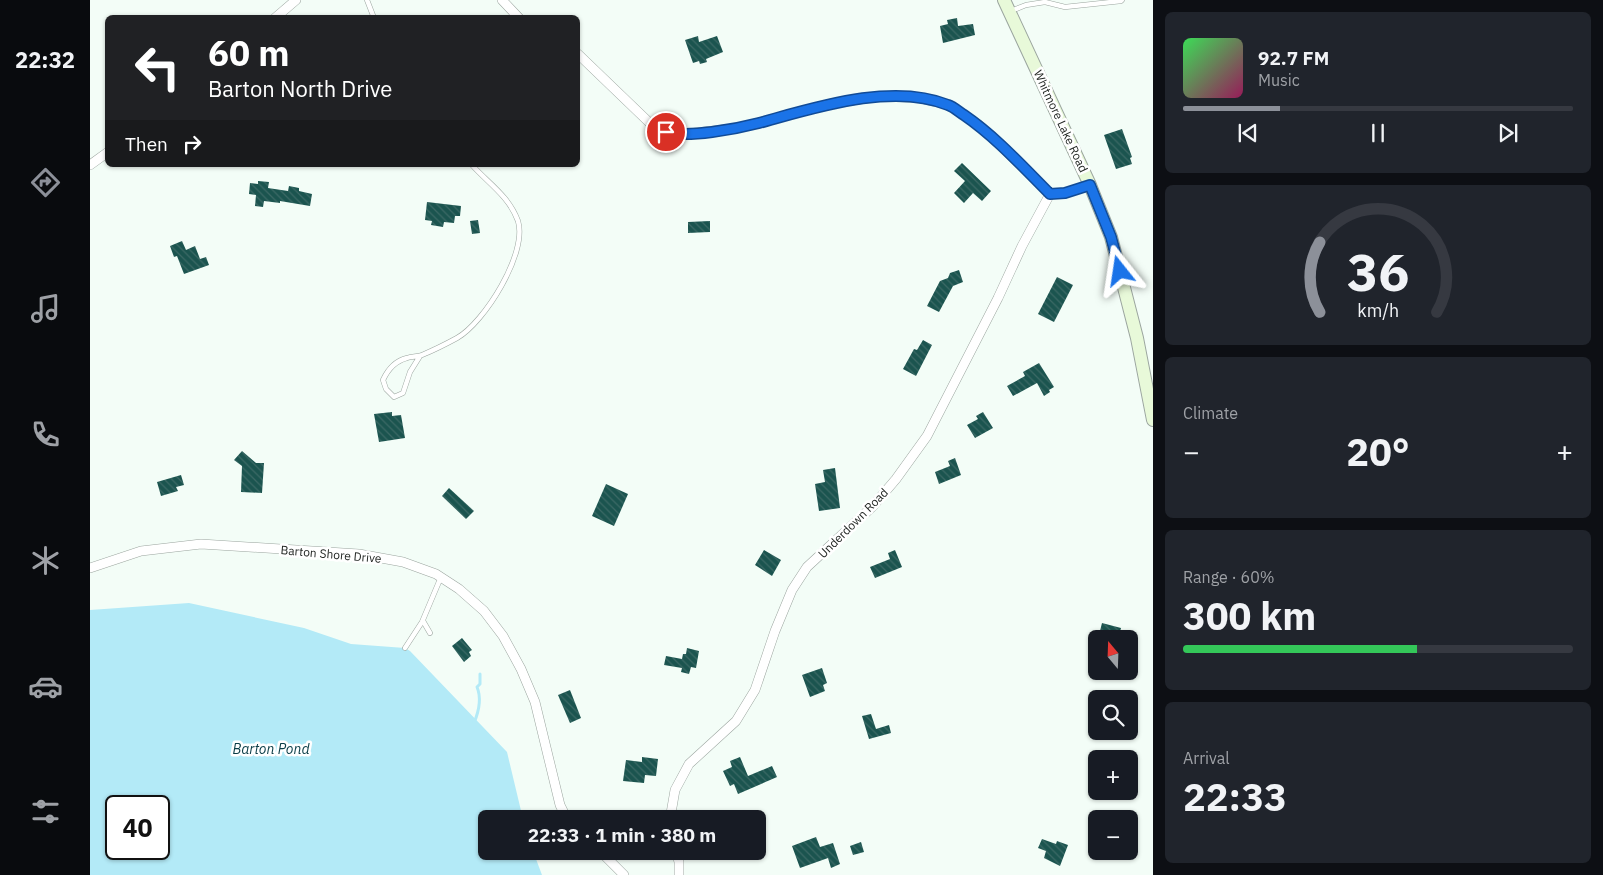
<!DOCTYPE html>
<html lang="en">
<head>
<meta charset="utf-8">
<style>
	:root { --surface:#171b24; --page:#20242c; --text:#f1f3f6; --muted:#9ea1a6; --line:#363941; --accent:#8c9099 }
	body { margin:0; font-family:"IBM Plex Sans",sans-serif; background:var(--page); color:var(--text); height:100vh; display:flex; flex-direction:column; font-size:19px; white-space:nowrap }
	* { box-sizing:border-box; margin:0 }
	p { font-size:16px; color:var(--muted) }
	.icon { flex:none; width:28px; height:28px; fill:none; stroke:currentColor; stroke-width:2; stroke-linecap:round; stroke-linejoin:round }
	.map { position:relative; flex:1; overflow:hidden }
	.drawer { display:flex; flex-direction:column; gap:12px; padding:12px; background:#0d0f14; width:450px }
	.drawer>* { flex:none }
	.top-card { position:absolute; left:15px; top:15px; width:475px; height:152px; border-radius:8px; box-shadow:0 1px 4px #0004; background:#202124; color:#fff; overflow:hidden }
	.needle { width:32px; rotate:341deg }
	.buttons { position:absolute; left:998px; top:630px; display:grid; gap:10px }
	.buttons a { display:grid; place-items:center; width:50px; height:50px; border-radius:8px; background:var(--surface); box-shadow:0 1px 4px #0004; font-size:25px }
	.speed { position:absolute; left:15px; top:795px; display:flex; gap:10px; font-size:25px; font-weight:700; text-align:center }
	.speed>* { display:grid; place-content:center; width:65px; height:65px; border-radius:50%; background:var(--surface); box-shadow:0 1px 4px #0004; line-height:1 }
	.speed .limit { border:2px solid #111; border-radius:8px; background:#fff; color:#111 }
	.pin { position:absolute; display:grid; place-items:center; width:42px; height:42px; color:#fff; margin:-21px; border:2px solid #fff; border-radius:50%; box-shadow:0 1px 5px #0007 }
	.me { position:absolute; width:55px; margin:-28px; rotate:345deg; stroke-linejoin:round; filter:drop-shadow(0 0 4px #0008) }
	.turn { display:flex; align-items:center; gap:18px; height:105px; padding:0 20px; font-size:22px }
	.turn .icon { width:65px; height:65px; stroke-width:2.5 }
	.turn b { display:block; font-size:35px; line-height:42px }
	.then { display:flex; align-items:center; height:48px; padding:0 20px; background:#0003; gap:10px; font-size:19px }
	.big { font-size:38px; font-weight:800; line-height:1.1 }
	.drawer .tile { flex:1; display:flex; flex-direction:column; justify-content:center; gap:8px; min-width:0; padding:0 18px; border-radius:8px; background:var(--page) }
	.drawer .dial { align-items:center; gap:0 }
	.dial svg { height:130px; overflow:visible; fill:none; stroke:var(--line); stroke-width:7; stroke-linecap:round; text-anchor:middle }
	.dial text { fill:var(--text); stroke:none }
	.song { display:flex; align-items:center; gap:15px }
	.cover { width:60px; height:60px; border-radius:8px; background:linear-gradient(135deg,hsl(130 70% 55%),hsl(330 70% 35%)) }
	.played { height:5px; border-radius:2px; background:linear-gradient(90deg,var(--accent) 25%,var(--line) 25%) }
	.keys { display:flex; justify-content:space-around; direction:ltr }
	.heat { display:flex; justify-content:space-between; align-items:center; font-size:28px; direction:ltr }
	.charge { height:8px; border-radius:4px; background:linear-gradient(90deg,#34c759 60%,var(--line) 0) }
	.trip { position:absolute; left:388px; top:810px; width:288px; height:50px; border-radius:8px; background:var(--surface); box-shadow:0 1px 4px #0004; font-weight:800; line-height:50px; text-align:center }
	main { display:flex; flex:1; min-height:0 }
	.tabs { display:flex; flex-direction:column; width:90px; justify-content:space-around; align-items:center; background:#090b0e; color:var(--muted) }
	.tabs .icon { width:35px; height:35px }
	.tabs .current { color:var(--accent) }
	.tabs b { font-size:22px; color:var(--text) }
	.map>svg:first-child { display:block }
	.water { fill:#b3eaf7; fill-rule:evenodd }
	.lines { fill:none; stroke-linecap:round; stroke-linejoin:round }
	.stream { stroke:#b3eaf7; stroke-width:3 }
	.building { fill:url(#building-back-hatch) }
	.lane-casing { stroke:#9ba59f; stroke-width:5.5 }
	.street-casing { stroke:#9ba59f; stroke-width:10 }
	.secondary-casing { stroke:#9ba59f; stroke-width:14 }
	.lane { stroke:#fff; stroke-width:4.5 }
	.street { stroke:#fff; stroke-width:9 }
	.secondary { stroke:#e8f9d9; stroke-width:12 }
	.route-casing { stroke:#114b97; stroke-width:12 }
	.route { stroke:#1a73e8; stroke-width:9 }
	.labels { text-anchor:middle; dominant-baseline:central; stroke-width:5; stroke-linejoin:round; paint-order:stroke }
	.street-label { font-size:12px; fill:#232724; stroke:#fff }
	.water-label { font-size:14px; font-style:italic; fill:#0b3e48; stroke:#fff }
</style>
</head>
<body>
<main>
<nav class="tabs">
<b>22:32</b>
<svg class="icon current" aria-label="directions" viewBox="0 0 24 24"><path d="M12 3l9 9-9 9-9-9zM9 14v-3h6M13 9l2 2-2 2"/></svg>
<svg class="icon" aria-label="music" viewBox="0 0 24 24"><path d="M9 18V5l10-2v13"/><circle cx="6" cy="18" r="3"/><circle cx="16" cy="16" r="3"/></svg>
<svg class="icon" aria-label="phone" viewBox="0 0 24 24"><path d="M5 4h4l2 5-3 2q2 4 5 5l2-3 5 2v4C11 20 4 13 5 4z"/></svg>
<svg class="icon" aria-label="climate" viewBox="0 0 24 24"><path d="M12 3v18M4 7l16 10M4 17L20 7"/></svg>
<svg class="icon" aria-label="car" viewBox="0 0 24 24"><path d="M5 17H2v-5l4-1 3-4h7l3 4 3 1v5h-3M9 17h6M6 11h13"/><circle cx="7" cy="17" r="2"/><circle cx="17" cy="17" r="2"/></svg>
<svg class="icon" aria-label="filters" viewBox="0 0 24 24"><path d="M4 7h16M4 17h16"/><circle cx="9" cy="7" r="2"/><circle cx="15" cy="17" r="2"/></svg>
</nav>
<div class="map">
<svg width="1063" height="875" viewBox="0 0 1063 875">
	<defs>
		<pattern id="building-back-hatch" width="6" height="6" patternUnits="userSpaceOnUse" patternTransform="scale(1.25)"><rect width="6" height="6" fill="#1b544f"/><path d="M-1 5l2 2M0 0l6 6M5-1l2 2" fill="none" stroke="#3b6965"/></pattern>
	</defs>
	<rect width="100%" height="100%" fill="#f3fdf7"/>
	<!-- water -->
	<path class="water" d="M99,603L214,628L261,644L315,648L320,651L417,752L433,819H396V851H443L452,875H0V610ZM26,806H69V849H26Z"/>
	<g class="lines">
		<!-- stream -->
		<path class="stream" d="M384,723C389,711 392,699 387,687L390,684V674"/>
	</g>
	<!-- building -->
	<g class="building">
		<path d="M867,18L868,26L883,24L885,35L853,43L850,26L858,24L857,20Z"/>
		<path d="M608,36L609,42L627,36L633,52L616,59L617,62L610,64L609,61L603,63L595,40Z"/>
		<path d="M1032,129L1042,157L1040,158L1042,164L1026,169L1014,135Z"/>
		<path d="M872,163L901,191L892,201L883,193L874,203L864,193L875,181L864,171Z"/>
		<path d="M168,181L179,182L178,188L198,191L199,186L209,188V191L222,194L220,206L190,201V203L174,201L173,207L165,206L166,195L159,194L160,183L168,184Z"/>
		<path d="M337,202L371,206L370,216H365L364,223L354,222L353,227L341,225L342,221L335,220Z"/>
		<path d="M388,220L390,233L382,234L380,221Z"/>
		<path d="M620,221V232L598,233V222Z"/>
		<path d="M92,241L96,250L105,246L110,259L116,257L119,265L94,274L87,256L84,257L80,246Z"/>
		<path d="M869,270L873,282L863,286L849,312L837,306L850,281L858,278L860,273Z"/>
		<path d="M967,277L983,285L964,322L948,314Z"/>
		<path d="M833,340L842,345L826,376L813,369L824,349L827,350Z"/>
		<path d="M949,363L964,387L959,390L960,392L954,396L947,383L923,396L917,386L935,376L933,372Z"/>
		<path d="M302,412V416L311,415L315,438L289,442L284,414Z"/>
		<path d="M893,412L903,428L885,438L877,425L888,419L886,416Z"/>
		<path d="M152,451L166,463H174L172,493L151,492L152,466L144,460Z"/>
		<path d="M865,458L871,475L849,484L845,472L860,466L858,461Z"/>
		<path d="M745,468L750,508L729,511L725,484L735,482L733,470Z"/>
		<path d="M91,475L94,485L86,487L88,491L71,496L67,482Z"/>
		<path d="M516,484L538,494L524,526L502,516Z"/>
		<path d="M359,488L384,511L376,519L352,496Z"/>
		<path d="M674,550L691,560L682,576L665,565Z"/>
		<path d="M805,550L812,567L785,578L780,567L800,559L798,553Z"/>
		<path d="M1012,623L1031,628L1028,639H1008Z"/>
		<path d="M372,638L382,650L379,652L381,656L374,662L362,646Z"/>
		<path d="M597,648L609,651L606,668L601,667L599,674L591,672L592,668L574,665L576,656L592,659L593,654H596Z"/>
		<path d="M732,668L737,683L733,685L735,691L720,697L712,675Z"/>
		<path d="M480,690L491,718L480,723L468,695Z"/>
		<path d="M781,714L786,729L799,725L801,733L779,739L772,716Z"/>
		<path d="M552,757L568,759L566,776L555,775L554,783L533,781L536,760L552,762Z"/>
		<path d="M650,757L658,776L682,766L687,777L648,794L644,784L640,786L633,771L642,767L640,761Z"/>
		<path d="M726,837L730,847L743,843L750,864L741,868L738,858L710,868L702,846Z"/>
		<path d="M952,839L966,844L967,841L978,845L970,866L954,858L956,851L948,848Z"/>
		<path d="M771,842L774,852L763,855L760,846Z"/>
	</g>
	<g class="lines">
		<!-- lane casing -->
		<g class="lane-casing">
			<g id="lane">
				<path d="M277,0L284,18"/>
				<path d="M921,11L936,5L955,2L975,7L1031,1L1032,0"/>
				<path d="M330,356L320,372L313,393L304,397L296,389L293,380C298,369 305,361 317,358C322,356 327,357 332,355C344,350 356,344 367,338C394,323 438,253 428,221C419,196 398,183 382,165"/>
				<path d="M333,621L340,633"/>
				<path d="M315,648L332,622L351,577"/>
			</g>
		</g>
		<!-- street casing -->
		<g class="street-casing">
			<g id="street">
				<path d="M412,0L429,18"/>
				<path d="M185,18L206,0"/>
				<path d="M488,54L566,129L586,135L648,128L739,104L791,96L829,98L859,105L889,125L960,194L975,193L1000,185"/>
				<path d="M0,165L18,152"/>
				<path d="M0,568L51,551L111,544L269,554L313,562L346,574L369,589L394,611L413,636L431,669L445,702L470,805L477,819"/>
				<path d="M580,819L585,790L599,764L646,721L665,690L685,631L702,590L717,567L783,506L806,479L837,436L908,298L932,246L960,194"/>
				<path d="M510,851L534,875"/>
				<path d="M586,851L589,862V875"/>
			</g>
		</g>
		<!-- secondary casing -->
		<g class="secondary-casing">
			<path id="secondary" d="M914,0L1000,185L1021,237L1047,338L1063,420"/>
		</g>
		<!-- lane -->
		<use href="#lane" class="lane"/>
		<!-- street -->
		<use href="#street" class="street"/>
		<!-- secondary -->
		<use href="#secondary" class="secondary"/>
	</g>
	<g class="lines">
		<!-- route casing -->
		<g class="route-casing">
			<path id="route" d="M576,132C598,138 646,129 669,123C724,108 802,82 858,105C864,107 869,112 874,115C906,137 933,167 960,194L975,193L1000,185L1021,237L1030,271"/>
		</g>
		<!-- route -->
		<use href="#route" class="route"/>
	</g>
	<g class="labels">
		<!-- street labels -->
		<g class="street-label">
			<text transform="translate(971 121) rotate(65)">Whitmore Lake Road</text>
			<text transform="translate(763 523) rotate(-45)">Underdown Road</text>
			<text transform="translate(241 554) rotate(5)">Barton Shore Drive</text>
		</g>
		<!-- water labels -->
		<g class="water-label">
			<text x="181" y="749">Barton Pond</text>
		</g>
	</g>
</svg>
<div class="buttons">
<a><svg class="needle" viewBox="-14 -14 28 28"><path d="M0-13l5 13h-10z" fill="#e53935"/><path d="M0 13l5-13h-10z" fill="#9ea1a6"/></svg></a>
<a><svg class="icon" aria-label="search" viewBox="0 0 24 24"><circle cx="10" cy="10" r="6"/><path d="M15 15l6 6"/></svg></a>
<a>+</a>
<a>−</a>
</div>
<div class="speed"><div class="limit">40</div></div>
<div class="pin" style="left:576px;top:132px;background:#d93025"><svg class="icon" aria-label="arrive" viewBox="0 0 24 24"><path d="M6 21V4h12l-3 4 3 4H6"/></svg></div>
<svg class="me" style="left:1030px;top:271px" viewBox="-20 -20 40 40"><path d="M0-17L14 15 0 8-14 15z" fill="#1a73e8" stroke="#fff" stroke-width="4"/></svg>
<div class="trip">22:33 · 1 min · 380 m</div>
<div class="top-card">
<div class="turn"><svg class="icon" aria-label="left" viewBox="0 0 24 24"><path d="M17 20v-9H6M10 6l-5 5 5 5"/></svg><div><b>60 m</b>Barton North Drive</div></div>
<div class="then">Then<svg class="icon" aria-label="right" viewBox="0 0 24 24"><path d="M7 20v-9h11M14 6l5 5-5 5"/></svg></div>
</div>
</div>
<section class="drawer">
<div class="tile">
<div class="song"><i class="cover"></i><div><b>92.7 FM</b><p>Music</p></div></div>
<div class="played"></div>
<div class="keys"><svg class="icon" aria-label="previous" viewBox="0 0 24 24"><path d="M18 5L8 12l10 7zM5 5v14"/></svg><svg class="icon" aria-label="pause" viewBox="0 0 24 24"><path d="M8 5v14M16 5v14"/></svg><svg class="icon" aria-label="next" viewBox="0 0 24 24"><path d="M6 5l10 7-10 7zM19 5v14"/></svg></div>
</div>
<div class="tile dial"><svg viewBox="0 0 100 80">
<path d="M14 69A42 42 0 1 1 86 69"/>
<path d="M14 69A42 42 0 0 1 14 26" stroke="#8c9099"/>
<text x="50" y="56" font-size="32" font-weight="700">36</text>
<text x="50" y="72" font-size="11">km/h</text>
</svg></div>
<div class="tile"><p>Climate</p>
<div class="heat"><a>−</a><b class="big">20°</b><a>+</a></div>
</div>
<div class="tile"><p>Range · 60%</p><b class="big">300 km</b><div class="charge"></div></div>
<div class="tile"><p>Arrival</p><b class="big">22:33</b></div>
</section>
</main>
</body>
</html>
